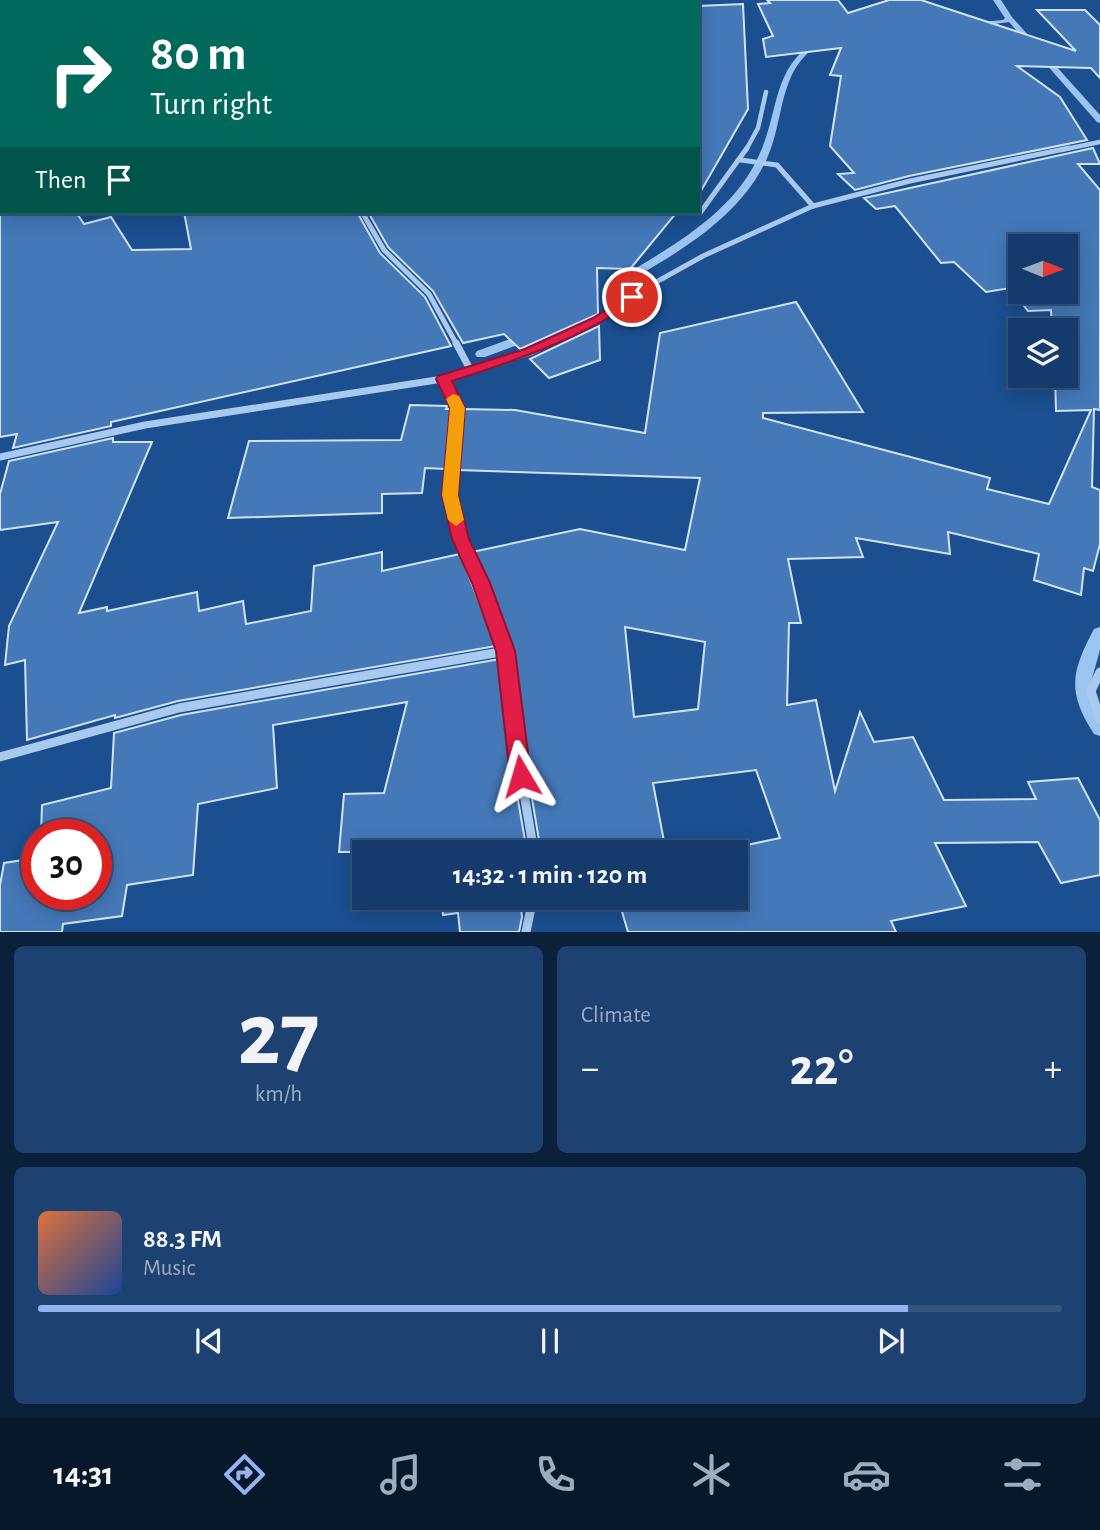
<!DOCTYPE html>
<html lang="en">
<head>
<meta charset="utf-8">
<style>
	:root { --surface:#143b6b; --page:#1d4271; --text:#f1f3f6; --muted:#9dadc1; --line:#33557e; --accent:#95b2f1 }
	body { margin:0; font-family:"Alegreya Sans",sans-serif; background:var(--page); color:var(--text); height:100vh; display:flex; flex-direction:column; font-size:26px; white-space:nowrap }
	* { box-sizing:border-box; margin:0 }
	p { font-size:23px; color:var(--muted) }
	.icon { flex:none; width:38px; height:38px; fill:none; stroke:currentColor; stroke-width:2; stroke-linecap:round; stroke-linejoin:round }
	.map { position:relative; height:932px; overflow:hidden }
	.details { display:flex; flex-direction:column; gap:14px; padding:14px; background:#0b203b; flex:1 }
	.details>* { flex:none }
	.banner { position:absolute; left:0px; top:0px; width:700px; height:214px; box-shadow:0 4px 18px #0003,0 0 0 2px var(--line); background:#00695c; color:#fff; overflow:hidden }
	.needle { width:46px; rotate:91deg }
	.tools { position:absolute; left:1008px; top:234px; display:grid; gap:14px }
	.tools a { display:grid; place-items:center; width:70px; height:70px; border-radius:0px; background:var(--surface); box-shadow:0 4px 18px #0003,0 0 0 2px var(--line); font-size:35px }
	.speed { position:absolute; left:21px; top:819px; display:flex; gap:14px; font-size:35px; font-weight:700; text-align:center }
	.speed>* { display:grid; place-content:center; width:91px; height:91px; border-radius:50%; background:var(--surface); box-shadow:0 4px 18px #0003,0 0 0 2px var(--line); line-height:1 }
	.speed .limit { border:10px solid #d22; background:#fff; color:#111 }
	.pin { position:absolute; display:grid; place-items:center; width:60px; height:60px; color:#fff; margin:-30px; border:4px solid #fff; border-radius:50%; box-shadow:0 2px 7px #0007 }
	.me { position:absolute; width:77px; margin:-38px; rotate:353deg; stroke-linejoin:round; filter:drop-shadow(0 0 5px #0008) }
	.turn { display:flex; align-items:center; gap:24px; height:147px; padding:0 35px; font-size:32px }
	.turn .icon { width:91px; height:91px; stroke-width:2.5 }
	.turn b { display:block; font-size:49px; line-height:60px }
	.then { display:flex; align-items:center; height:66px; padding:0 35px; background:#0003; gap:14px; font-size:26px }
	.big { font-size:52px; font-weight:600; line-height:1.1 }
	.details .widget { flex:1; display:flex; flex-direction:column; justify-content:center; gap:10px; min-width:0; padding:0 24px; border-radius:10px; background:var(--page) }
	.details .dial { align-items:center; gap:0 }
	.dial b { font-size:91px; line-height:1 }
	.song { display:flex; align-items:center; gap:21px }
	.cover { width:84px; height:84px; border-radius:10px; background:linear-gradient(135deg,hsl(20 70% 55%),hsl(220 70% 35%)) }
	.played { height:7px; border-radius:4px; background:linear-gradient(90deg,var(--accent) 85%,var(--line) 85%) }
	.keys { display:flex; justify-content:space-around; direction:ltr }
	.heat { display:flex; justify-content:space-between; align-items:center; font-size:38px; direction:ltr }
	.details .tiles { flex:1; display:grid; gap:14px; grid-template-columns:1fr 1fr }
	.widget:last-child { grid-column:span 2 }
	.trip { position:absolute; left:352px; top:840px; width:396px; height:70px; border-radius:0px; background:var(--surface); box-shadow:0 4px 18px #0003,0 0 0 2px var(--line); font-weight:600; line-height:70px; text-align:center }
	.tabs { display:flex; height:112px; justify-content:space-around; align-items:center; background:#08182b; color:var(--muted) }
	.tabs .icon { width:49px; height:49px }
	.tabs .current { color:var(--accent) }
	.tabs b { font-size:32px; color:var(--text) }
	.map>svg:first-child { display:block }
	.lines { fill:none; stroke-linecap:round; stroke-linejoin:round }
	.stream { fill:#9cc4f0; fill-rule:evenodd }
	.building { fill:#4478b7; stroke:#cfe3fa; stroke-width:2; fill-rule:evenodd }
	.minor-far3 { stroke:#a9c9ee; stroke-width:4.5 }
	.minor-far2 { stroke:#a9c9ee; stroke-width:5 }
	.minor-far1 { stroke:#a9c9ee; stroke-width:7 }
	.minor { stroke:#a9c9ee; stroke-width:9 }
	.route { fill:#e11d48; stroke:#92132f; stroke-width:2 }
	.slow { fill:#f59e0b }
</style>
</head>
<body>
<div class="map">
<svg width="1100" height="932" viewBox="0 0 1100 932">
	<rect width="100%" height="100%" fill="#1b4f8f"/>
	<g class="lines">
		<!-- stream -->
		<g class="stream">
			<path d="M993,0H1001L1012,17L1100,115V123L1097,122L1009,22L971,27V23L1003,20L1005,18Z"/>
			<path d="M815,40L822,42C817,47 810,50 805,56C781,80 782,120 770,151C748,209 690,246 639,275H631V271C680,242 737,208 760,153C780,108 771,73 815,40Z"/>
			<path d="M529,332L535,336L533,339L485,357H477L475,354L477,351Z"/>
			<path d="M1100,627V650L1091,682L1095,704L1100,714V736L1094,734C1067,692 1071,672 1094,629Z"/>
		</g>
	</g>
	<!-- building -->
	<g class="building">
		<path d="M767,0H838L848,13L889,0H921L1076,51L1037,10H1085L1100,25V78L1091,68L1017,66L1060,97L1087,140L909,176L855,190L838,174L854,173L830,146L841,76L830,75L841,48L766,57L763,39L773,36L758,4L770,3Z"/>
		<path d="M743,4L748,109L698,196V6Z"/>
		<path d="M1093,148L1100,164H1078L1100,190V410L1094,409L1092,487L1100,490V544L1093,571L1084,568L1081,595L1034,580L1039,554L948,532L950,554L856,538L863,557L788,559L801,623H789L787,705L816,700L835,791L860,712L874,742L913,737L944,800L1036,799L1028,782L1078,778L1100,820V875L1061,883L1038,842L935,843L966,906L891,921L896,932H628L618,898H735V852H714L780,838L756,770L653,783L666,852H541L528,775L513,650L472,552L580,529L685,550L700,478L458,470L464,409L515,410L645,433L660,333L796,302L863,412L763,413V418L990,478L987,489L1049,504L1091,410L1056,411L1055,376H1066V331H1052L1051,310L1028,311L1010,288L986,292L954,262L941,263L895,206L876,209L864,198ZM1020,247H1066V292H1020ZM625,627L705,642L698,709L634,717Z"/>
		<path d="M0,212H76L84,224L111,217L132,250L191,249L184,212H357L380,253L425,297L451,346L111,422V426L13,448L17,434L0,437Z"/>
		<path d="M368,212H677L630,269L597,268L598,314L520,349L504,334L463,343L433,291L388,247Z"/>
		<path d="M599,326L600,360L549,378L530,359Z"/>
		<path d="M410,405L447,406L446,409H452L446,469L425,468L422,493L382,494V513L228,518L249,441L401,440Z"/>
		<path d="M113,438V442H152L79,613L107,607V611L197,592L199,611L243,601L246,624L311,611L314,566L382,552V571L460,554L496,646L178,701L115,718V715L27,740L25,660L5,665L9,626L58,522L0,530V494L9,461Z"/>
		<path d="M500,659L514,777L527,852H339L344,794L384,793L407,702L273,725L277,788L198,804L193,875L127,885L122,916L63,924L62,932H0V885L4,863L37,858V894H96V835H41L42,805L111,788L114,733L181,715Z"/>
		<path d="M442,898H520L522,917L519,932H460L458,913L443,915Z"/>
	</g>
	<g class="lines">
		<!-- minor-far3 -->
		<g class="minor-far3">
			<path d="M299,0L314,2"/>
			<path d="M319,2L325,0"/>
			<path d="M746,150L758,128L766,92"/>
			<path d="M1061,150L1100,142"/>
		</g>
		<!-- minor-far2 -->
		<g class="minor-far2">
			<path d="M741,160L777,165L813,206"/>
			<path d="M362,212L384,250L429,294L457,345"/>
			<path d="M700,213L747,148"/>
			<path d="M545,345L598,321L649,286L703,256L813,206L910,181L1069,148"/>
		</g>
		<!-- minor-far1 -->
		<g class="minor-far1">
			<path d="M456,343L471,371"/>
			<path d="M443,379L458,408L450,495L460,539L487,600"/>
			<path d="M0,457L145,425L443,379L530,352L549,343"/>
		</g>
		<!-- minor -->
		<g class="minor">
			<path d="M486,598L506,651L521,776L534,852"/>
			<path d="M1100,672L1091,691L1100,719"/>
			<path d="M0,757L179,708L506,651"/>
			<path d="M526,932L533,898"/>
		</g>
	</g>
	<!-- route -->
	<path class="route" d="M632,293L637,295V300C580,339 517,360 452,381L465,408L458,495L469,539L490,583L515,651L531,776L528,782L521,785L513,782L510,776L496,651L472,583L452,539L442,495L450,408L436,379L438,376L525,349L593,318Z"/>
	<!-- slow -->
	<path class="slow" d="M453,394L459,396L465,408L458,495L464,520L456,526L448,520L442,495L450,408L446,399Z"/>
</svg>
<div class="tools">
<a><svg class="needle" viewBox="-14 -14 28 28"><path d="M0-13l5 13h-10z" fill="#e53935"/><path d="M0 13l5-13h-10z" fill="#9dadc1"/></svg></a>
<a><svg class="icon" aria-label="layers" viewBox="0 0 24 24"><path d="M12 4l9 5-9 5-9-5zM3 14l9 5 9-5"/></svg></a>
</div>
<div class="speed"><div class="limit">30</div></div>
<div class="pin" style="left:632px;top:297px;background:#d93025"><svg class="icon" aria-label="arrive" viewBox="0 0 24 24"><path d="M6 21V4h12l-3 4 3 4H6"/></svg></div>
<svg class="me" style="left:521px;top:776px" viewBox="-20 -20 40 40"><path d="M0-17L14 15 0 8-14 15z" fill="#e11d48" stroke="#fff" stroke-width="4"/></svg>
<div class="trip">14:32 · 1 min · 120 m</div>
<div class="banner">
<div class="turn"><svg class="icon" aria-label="right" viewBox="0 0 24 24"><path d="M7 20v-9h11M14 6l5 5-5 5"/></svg><div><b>80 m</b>Turn right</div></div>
<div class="then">Then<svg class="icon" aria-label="arrive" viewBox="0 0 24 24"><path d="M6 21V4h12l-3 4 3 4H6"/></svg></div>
</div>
</div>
<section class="details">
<div class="tiles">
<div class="widget dial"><b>27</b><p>km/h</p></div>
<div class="widget"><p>Climate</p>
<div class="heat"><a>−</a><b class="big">22°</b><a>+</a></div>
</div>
<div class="widget">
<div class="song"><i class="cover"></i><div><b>88.3 FM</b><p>Music</p></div></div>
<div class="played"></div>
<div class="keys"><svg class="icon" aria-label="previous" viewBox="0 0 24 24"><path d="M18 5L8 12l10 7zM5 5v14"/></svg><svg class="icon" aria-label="pause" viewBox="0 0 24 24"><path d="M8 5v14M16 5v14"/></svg><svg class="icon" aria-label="next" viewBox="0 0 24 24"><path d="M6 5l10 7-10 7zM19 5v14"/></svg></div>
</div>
</div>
</section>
<nav class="tabs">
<b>14:31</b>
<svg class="icon current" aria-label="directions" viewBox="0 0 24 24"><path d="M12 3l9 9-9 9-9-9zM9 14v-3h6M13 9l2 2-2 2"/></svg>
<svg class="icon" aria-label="music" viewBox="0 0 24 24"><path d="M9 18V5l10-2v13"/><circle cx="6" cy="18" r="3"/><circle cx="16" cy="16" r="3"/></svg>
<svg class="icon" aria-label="phone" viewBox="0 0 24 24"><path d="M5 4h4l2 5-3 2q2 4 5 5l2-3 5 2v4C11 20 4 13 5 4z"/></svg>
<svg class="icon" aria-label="climate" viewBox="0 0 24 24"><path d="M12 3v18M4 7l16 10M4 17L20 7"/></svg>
<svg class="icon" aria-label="car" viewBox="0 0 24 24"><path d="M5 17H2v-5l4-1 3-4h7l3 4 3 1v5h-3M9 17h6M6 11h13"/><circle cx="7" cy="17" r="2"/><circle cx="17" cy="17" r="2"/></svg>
<svg class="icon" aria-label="filters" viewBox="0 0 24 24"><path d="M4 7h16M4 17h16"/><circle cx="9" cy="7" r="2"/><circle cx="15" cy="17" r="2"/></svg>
</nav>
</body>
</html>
